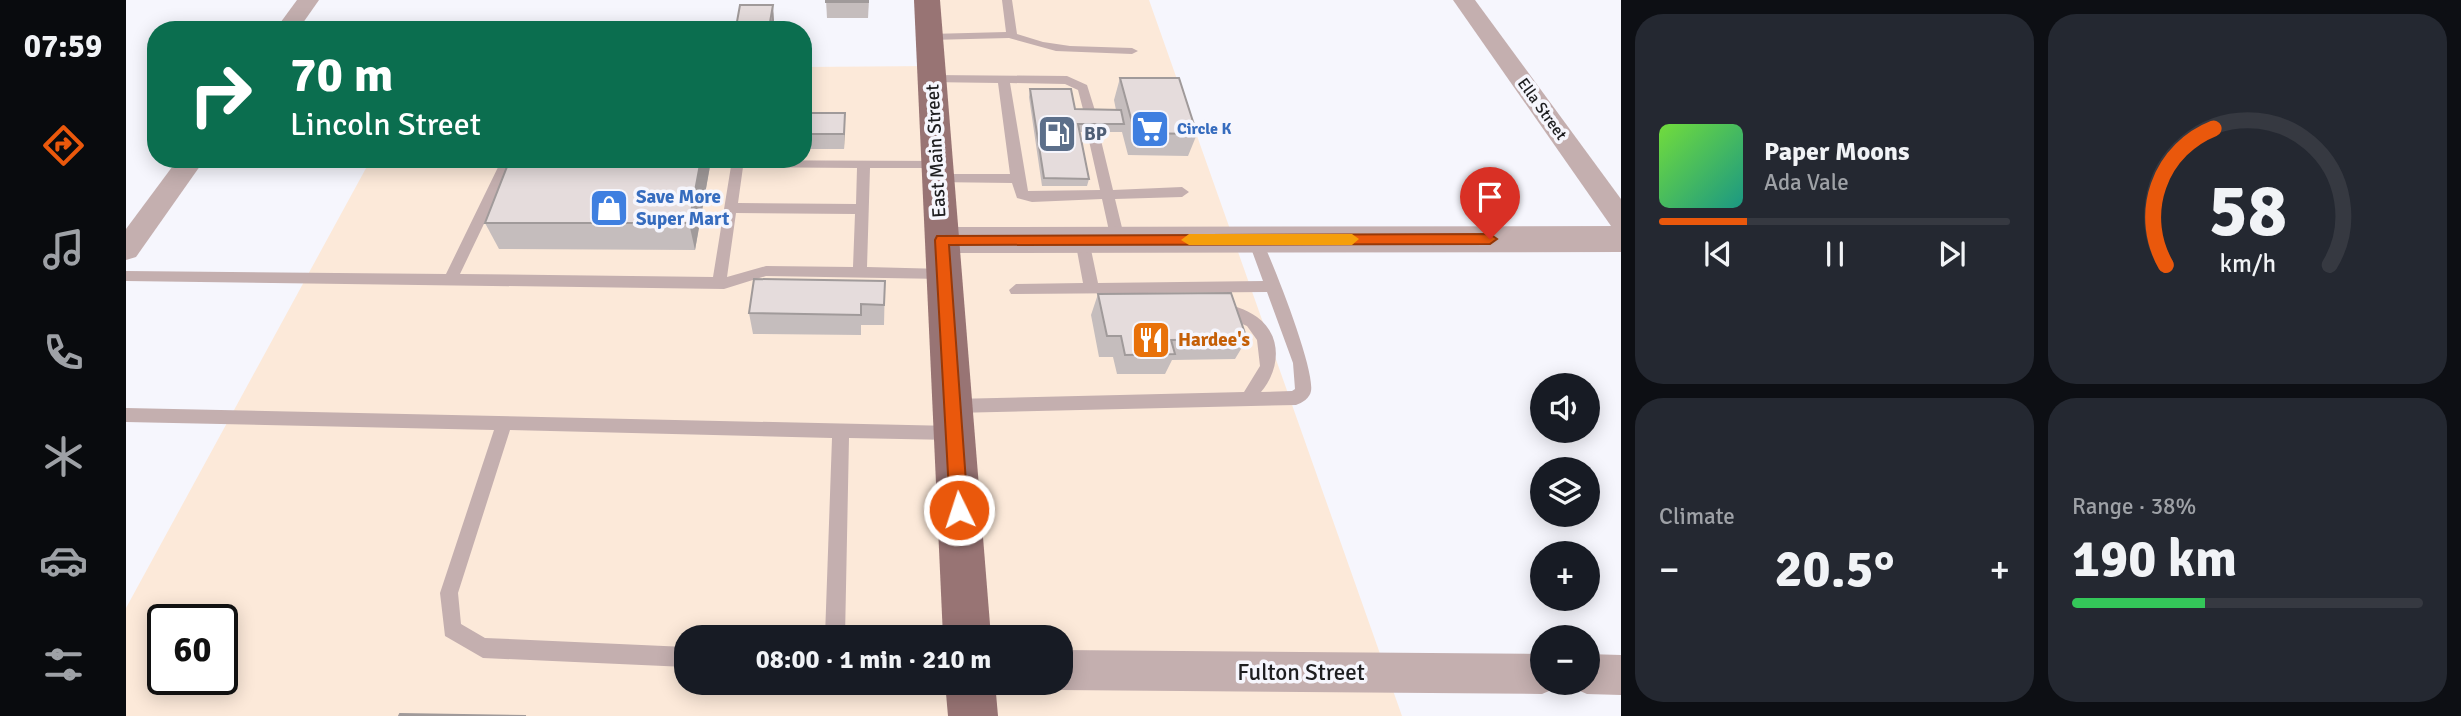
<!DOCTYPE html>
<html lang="en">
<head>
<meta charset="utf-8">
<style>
	:root { --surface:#171b24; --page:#242831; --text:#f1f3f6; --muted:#9ea1a6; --line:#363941; --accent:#ea580c }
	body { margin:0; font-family:Signika,sans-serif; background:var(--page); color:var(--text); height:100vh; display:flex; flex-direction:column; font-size:26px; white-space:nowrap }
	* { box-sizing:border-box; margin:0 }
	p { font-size:23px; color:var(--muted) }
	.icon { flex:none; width:38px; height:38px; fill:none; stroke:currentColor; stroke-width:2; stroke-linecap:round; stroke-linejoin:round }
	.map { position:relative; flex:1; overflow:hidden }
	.side { display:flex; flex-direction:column; gap:14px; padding:14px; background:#0d0f14; width:840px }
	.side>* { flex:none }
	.hud { position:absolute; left:21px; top:21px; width:665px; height:147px; border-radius:28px; box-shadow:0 4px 18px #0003; background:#0b6e4f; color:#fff; overflow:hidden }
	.tools { position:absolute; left:1404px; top:373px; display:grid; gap:14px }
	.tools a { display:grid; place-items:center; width:70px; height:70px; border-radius:50%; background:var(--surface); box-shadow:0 4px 18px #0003; font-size:35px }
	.speed { position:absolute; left:21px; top:604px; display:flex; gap:14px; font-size:35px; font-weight:700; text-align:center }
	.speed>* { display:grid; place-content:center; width:91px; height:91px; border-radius:50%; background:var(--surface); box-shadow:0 4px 18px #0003; line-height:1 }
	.speed .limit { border:4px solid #111; border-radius:10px; background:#fff; color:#111 }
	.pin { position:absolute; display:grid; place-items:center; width:60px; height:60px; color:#fff; margin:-72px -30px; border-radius:50% 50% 50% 0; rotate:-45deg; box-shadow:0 0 7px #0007 }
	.pin .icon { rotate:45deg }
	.me { position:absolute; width:77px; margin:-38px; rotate:356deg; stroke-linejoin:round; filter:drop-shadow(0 0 5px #0008) }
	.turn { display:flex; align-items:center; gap:24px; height:147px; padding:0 28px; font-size:32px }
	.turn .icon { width:91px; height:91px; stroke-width:2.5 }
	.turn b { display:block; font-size:49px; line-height:60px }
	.big { font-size:52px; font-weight:700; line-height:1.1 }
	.side .card { flex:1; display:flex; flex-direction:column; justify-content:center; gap:10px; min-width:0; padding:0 24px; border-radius:28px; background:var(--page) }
	.side .dial { align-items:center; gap:0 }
	.dial svg { height:182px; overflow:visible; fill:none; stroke:var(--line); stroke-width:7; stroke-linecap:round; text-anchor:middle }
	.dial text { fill:var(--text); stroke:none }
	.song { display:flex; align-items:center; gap:21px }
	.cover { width:84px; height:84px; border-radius:10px; background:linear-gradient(135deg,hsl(100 70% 55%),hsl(170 70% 35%)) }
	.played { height:7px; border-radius:4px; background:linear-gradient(90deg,var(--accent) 25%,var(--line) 25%) }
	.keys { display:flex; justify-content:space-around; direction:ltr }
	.heat { display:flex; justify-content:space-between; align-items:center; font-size:38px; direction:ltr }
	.charge { height:10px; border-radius:5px; background:linear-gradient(90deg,#34c759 38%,var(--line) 0) }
	.side .tiles { flex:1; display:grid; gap:14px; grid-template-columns:repeat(2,1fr) }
	.trip { position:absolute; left:548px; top:625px; width:399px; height:70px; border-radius:28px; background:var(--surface); box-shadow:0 4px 18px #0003; font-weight:700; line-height:70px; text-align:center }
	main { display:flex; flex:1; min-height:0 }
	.menu { display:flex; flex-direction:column; width:126px; justify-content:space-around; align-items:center; background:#090b0e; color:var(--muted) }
	.menu .icon { width:49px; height:49px }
	.menu .current { color:var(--accent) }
	.menu b { font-size:32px; color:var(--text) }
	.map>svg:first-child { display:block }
	.commercial { fill:#fce9d9; fill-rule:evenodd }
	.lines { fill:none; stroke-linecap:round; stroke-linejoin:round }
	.service { fill:#c4afaf; fill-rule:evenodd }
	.minor { fill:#c4afaf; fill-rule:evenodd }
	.tertiary { fill:#c4afaf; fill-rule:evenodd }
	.primary { fill:#987474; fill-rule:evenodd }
	.wall { fill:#c5bdbd }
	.shaded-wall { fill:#a09a9a }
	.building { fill:#e5dcdc; stroke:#a09a9a; stroke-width:2 }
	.route { fill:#ea580c; stroke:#983908; stroke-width:2 }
	.slow { fill:#f59e0b }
	.labels { text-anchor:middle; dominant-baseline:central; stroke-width:7; stroke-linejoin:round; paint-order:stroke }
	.far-street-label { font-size:16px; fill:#1e1e20; stroke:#f6f6fd }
	.far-shop-label { font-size:16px; font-weight:bold; fill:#366cbe; stroke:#f6f6fd; text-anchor:start }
	.service-label { font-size:19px; font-weight:bold; fill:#4e5e75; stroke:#f6f6fd; text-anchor:start }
	.street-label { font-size:19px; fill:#1e1e20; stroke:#f6f6fd }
	.shop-label { font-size:19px; font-weight:bold; fill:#366cbe; stroke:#f6f6fd; text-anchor:start }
	.food-label { font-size:19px; font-weight:bold; fill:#c56008; stroke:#f6f6fd; text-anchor:start }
	.near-street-label { font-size:23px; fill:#1e1e20; stroke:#f6f6fd }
</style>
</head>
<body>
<main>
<nav class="menu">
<b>07:59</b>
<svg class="icon current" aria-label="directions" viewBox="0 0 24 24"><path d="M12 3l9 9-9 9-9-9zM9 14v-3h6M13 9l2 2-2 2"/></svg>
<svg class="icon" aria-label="music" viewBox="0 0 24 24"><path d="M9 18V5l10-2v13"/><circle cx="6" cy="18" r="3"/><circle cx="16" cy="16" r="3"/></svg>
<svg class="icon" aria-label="phone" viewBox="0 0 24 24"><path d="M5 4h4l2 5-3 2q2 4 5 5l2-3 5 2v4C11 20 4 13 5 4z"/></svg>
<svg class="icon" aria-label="climate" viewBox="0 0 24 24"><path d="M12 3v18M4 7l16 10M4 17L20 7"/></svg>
<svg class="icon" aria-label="car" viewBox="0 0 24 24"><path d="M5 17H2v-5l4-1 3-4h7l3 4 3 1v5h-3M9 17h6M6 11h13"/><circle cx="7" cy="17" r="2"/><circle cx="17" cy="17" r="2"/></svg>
<svg class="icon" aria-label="filters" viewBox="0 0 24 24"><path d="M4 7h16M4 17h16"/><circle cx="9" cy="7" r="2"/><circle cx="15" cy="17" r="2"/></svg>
</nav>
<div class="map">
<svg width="1495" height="716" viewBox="0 0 1495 716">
	<rect width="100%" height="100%" fill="#f6f6fd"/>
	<!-- commercial -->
	<path class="commercial" d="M801,0H1023L1276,716H0V608L245,159H677V67L805,66ZM37,620H96V679H37ZM560,637H934V682H560Z"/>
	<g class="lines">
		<!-- service -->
		<g class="service">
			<path d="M876,0H886L891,34L917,42L944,46L1006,48L1012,51L1006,54L930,51L883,38L804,40L798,37L804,34L880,32Z"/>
			<path d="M806,75L941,76L961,85L971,117L965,121L959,117L952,90L939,84L884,83L902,191L974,190L961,132L967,128L973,132L987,190L1056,187L1063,192L1056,197L989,199L999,240L992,245L985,240L976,199L906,202L891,198L886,183L807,182V176L812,174H884L872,83L802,82V76Z"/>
			<path d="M376,159H389L334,274L587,277L606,160L816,161L818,164L811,168H744L741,267L818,269L825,274L818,279L640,276L598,289L0,281V271L320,274ZM617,167L731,168L730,204L612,203ZM610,213L729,214L727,267L640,266L601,277Z"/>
			<path d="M956,235L963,240L972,283L1137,281L1122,240L1129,235L1134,236C1146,260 1189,368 1185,391C1184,398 1176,403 1170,405L827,413L821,411L819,406L821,401L827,399L1118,392L1134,366L1131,340L1121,326L1089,312L1086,308L1089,304L1094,302C1106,305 1120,309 1131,317C1157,336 1154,370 1135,392L1166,391L1169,389L1167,363L1141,292L885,294L883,290L890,284L957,283L949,240Z"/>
			<path d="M0,408L827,426L833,428L835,433L833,438L827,440L723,438L719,637H699L706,438L384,430L332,593L335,624L359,638L560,647V667L357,658L319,636L314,593L368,430L0,422Z"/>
		</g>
		<!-- minor -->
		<g class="minor">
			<path d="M171,0H193L172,30H149Z"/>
			<path d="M1327,0H1349L1495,199V229L1485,226Z"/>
			<path d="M52,159H79L10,257L0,260V229Z"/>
			<path d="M934,650L1416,654V682H1433L1430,688L1416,694L934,690L919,682H934Z"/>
			<path d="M1461,654L1495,655V695L1461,694L1447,688L1444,682H1461Z"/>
		</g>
		<!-- tertiary -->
		<path class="tertiary" d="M1495,226V252L816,253L804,249L799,240L804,231L816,227Z"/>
		<!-- primary -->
		<g class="primary">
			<path d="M788,0H814L865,637H817Z"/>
			<path d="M819,682H869L872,716H822Z"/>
		</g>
	</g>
	<!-- wall -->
	<g class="wall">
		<path d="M700,0H743L742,18H701Z"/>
		<path d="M648,20L647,30H610V27Z"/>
		<path d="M994,78L1071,134L1062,156L1002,155L996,132H953L963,179L961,186H916L903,97L904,89L949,109L990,110L988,100Z"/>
		<path d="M677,113H719L718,149H677Z"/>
		<path d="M384,159H583L584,166L569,250L373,249L359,223Z"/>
		<path d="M759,281L758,325H735V335L627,334L623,313Z"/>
		<path d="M972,294L1121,339L1109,359L1046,360L1039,374H991L987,357H973L965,315Z"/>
	</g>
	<!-- shaded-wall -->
	<g class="shaded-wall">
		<path d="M647,5L648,20L647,30H644Z"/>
		<path d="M719,113V128L718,149V134Z"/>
		<path d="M575,159H583L584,166L569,250L563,223Z"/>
	</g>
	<!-- building -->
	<g class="building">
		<rect x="700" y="0" width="42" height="2"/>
		<path d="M614,5H647L643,28L610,27Z"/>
		<path d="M994,78H1053L1071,134L1009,133Z"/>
		<path d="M904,89H945L949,109L995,110L998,124H952L963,179L918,178Z"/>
		<path d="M677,113H719L718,134H677Z"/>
		<path d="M384,159H575L563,223H359Z"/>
		<path d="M628,279L759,281L758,305L735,304V315L623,313Z"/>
		<path d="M1105,293L1121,339L1045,340L1049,354L999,355L995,336H981L972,294Z"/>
		<path d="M274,714L400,716H273Z"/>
	</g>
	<!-- route -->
	<path class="route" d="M1364,234L1371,239L1364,244L823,245L842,510L840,516L833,518L827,516L824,510L809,240L811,236Z"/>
	<!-- slow -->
	<path class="slow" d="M1063,234H1226L1233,239L1226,245H1063L1055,240Z"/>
	<!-- icons -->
	<defs>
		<g id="supermarket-square" transform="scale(2.0125)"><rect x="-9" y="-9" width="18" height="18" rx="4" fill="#3f7fe0" stroke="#f6f6fd"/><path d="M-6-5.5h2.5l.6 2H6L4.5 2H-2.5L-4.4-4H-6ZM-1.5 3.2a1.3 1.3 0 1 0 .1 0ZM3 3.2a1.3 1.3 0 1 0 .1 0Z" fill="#fff"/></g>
		<g id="fuel-square" transform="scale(2.0125)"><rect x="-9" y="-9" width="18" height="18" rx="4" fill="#5c6f8a" stroke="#f6f6fd"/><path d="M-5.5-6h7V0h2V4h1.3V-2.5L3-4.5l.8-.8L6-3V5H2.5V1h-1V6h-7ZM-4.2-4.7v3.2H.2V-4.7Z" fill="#fff"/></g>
		<g id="shop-square" transform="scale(2.0125)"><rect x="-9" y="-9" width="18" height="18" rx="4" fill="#3f7fe0" stroke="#f6f6fd"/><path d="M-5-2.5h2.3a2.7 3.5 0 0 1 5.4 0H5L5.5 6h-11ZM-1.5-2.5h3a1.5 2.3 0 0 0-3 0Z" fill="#fff"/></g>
		<g id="restaurant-square" transform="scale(2.0125)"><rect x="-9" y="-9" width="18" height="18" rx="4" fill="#e8710a" stroke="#f6f6fd"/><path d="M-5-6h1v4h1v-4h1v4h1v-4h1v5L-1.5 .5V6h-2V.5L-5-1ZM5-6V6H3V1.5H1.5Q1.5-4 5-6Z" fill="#fff"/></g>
	</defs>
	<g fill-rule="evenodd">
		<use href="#supermarket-square" x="1024" y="129"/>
		<use href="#fuel-square" x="931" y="134"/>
		<use href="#shop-square" x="483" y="208"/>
		<use href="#restaurant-square" x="1025" y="340"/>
	</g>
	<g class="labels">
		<!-- far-street labels -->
		<g class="far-street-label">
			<text transform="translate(1416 109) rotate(54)">Ella Street</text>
		</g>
		<!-- far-shop labels -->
		<g class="far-shop-label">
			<text x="1051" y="129">Circle K</text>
		</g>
		<!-- service labels -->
		<g class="service-label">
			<text x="958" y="134">BP</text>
		</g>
		<!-- street labels -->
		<g class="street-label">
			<text transform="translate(810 151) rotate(-93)">East Main Street</text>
		</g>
		<!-- shop labels -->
		<g class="shop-label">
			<text x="510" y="197">Save More<tspan x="510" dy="22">Super Mart</tspan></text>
		</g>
		<!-- food labels -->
		<g class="food-label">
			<text x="1052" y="340">Hardee's</text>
		</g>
		<!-- near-street labels -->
		<g class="near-street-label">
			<text x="1175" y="672">Fulton Street</text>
		</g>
	</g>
</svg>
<div class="tools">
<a><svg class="icon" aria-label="sound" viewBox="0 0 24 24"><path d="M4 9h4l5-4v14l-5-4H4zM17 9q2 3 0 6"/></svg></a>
<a><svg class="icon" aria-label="layers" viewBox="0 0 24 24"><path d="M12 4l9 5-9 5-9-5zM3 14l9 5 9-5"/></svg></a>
<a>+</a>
<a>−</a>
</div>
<div class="speed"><div class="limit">60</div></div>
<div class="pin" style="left:1364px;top:239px;background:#d93025"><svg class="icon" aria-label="arrive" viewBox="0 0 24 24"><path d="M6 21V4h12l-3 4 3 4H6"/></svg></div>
<svg class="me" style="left:833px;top:510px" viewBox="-20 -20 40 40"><circle r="17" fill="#ea580c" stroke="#fff" stroke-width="3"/><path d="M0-11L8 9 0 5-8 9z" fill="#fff"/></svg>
<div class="trip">08:00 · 1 min · 210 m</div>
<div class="hud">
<div class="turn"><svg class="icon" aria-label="right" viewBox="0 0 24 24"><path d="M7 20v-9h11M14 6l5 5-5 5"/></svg><div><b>70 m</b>Lincoln Street</div></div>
</div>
</div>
<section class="side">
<div class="tiles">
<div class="card">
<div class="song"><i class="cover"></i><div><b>Paper Moons</b><p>Ada Vale</p></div></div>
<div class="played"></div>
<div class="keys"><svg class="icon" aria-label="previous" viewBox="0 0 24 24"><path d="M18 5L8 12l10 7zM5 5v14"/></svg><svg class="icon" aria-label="pause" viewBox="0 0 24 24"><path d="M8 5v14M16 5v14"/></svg><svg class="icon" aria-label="next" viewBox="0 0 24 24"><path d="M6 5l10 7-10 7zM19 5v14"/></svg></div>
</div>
<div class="card dial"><svg viewBox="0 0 100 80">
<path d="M14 69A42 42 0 1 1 86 69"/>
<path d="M14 69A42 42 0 0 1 35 9" stroke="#ea580c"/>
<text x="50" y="56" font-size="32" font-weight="700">58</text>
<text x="50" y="72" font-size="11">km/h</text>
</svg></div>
<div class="card"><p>Climate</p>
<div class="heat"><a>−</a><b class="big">20.5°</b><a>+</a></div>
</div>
<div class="card"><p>Range · 38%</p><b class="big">190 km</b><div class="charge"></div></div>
</div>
</section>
</main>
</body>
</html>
